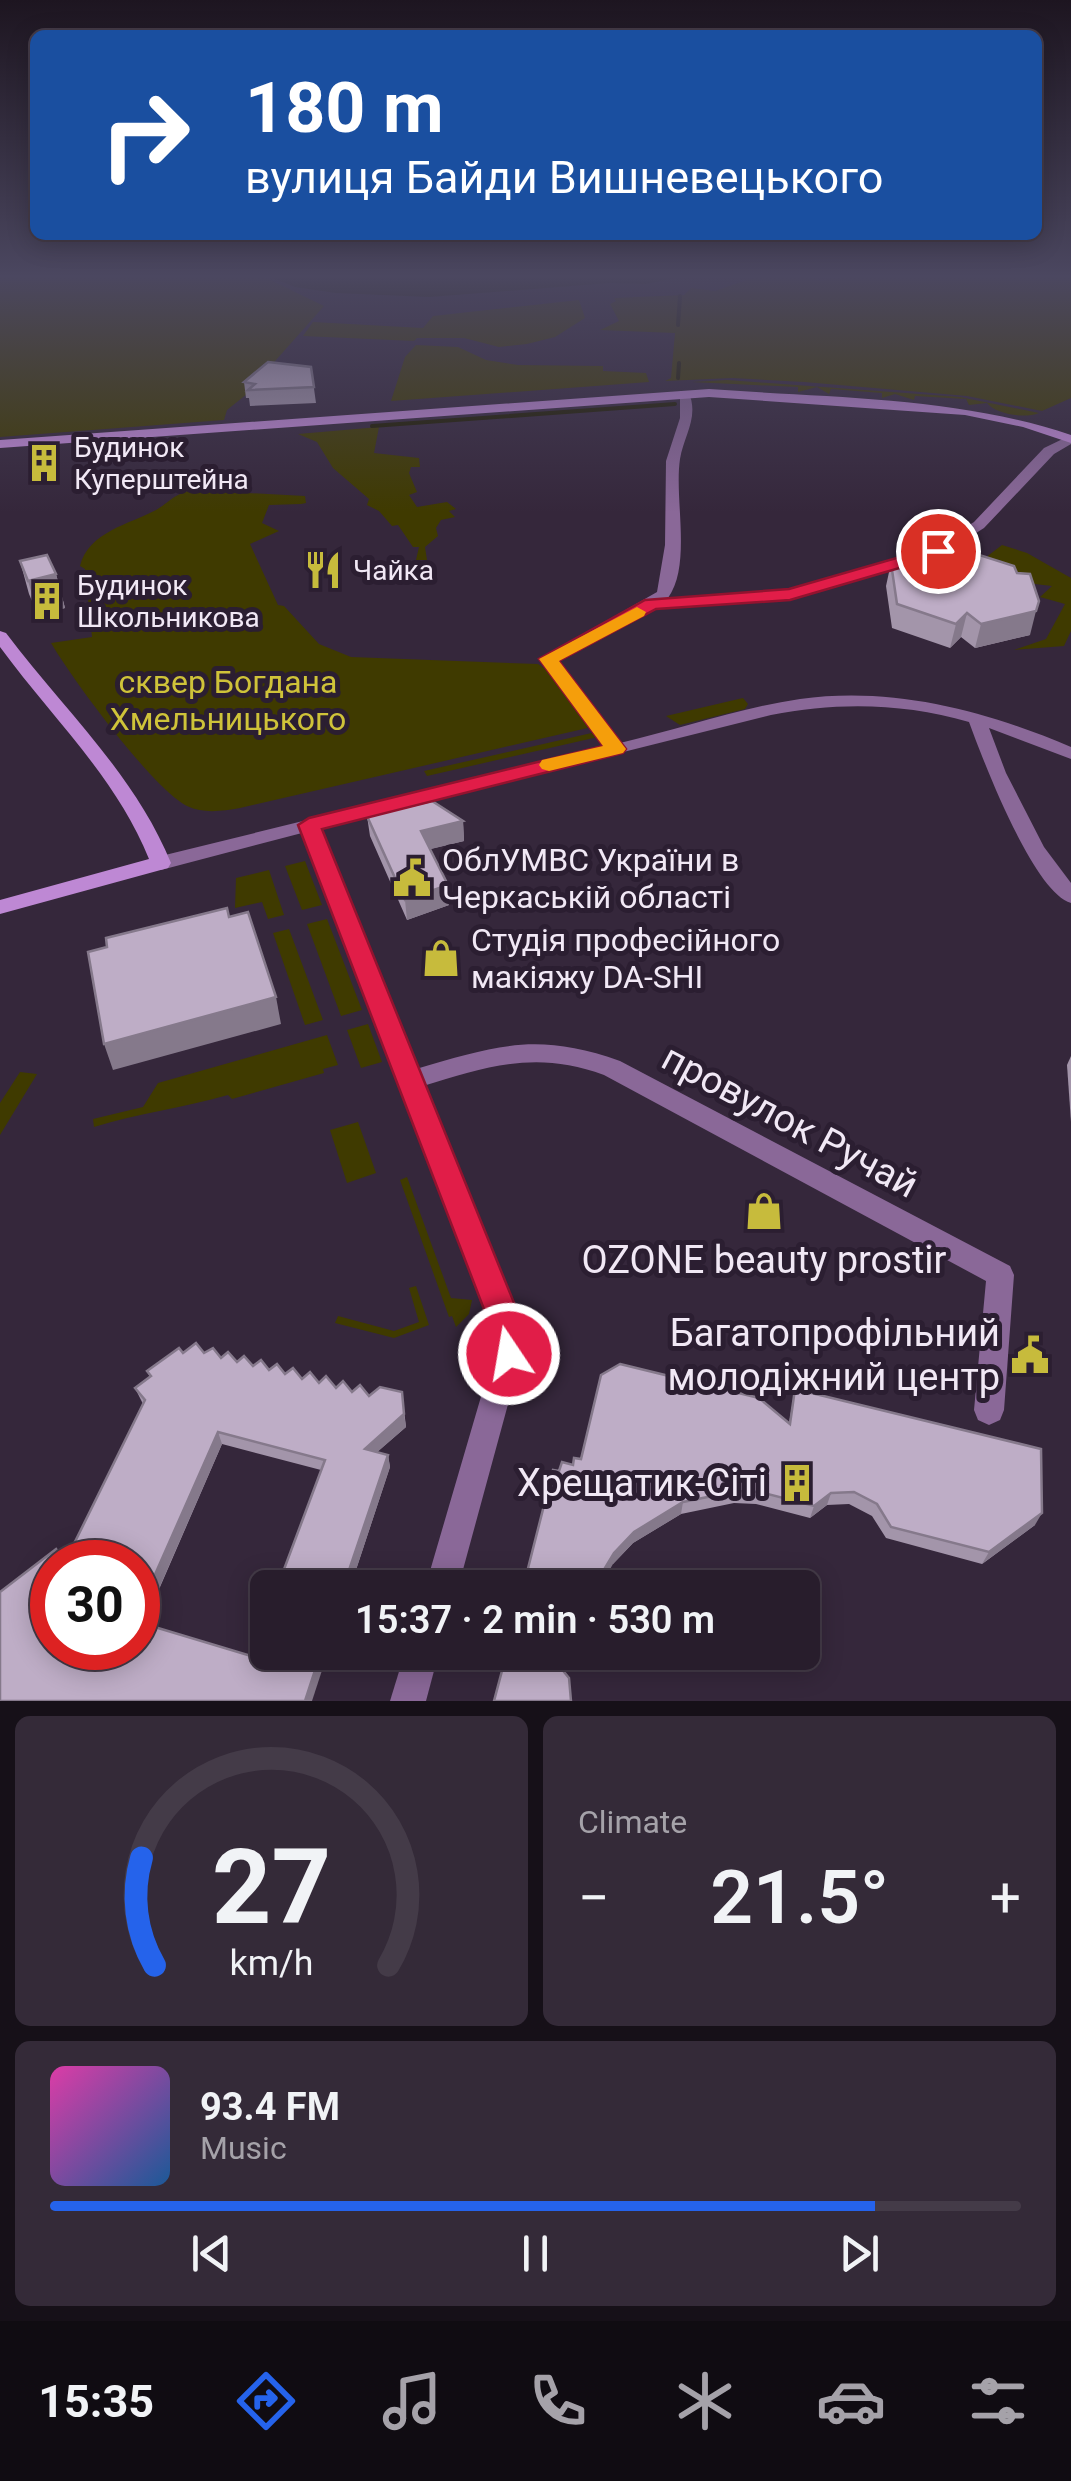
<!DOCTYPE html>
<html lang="en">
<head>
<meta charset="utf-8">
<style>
	:root { --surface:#281d2c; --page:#342a38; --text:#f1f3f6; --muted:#a5a2a9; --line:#443b48; --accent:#2563eb }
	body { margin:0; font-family:Roboto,sans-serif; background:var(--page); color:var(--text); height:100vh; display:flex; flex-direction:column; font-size:38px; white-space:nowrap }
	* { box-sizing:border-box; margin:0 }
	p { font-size:32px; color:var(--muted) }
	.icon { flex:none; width:55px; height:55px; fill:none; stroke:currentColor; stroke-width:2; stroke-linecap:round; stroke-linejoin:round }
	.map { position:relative; height:1701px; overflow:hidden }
	.sheet { display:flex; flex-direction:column; gap:15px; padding:15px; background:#161018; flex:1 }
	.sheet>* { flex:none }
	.hud { position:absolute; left:30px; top:30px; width:1012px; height:210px; border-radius:15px; box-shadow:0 5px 25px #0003,0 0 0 2px var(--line); background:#1a4fa0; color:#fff; overflow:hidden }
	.speed { position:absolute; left:30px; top:1540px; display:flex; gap:20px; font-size:50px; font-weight:700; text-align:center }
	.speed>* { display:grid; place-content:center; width:130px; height:130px; border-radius:50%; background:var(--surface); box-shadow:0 5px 25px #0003,0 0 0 2px var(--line); line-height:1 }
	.speed .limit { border:15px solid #d22; background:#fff; color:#111 }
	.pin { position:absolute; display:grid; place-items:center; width:85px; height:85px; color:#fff; margin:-42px; border:5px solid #fff; border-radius:50%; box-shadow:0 2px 10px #0007 }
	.me { position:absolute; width:110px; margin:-55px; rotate:348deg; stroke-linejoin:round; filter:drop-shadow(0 0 8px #0008) }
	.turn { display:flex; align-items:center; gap:35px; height:210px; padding:0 50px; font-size:45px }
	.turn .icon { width:130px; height:130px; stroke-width:2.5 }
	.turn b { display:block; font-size:70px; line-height:85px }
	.big { font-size:75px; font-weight:600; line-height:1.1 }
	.sheet .card { flex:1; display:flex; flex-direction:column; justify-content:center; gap:15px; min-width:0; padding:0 35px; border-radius:15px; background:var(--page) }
	.sheet .dial { align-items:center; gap:0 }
	.dial svg { height:260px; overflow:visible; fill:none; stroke:var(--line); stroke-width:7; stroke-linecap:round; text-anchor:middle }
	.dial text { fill:var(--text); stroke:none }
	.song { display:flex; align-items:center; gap:30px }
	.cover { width:120px; height:120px; border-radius:15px; background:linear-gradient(135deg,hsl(320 70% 55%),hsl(210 70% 35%)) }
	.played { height:10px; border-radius:5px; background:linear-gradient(90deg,var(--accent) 85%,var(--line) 85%) }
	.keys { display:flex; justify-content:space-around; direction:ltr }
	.heat { display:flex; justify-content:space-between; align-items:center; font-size:55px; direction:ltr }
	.sheet .tiles { flex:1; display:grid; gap:15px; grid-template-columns:1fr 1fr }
	.card:last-child { grid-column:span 2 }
	.trip { position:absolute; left:250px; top:1570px; width:570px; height:100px; border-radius:15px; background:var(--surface); box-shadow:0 5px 25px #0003,0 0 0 2px var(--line); font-weight:600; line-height:100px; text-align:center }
	.tabs { display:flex; height:160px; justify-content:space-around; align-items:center; background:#100c12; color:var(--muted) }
	.tabs .icon { width:70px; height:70px }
	.tabs .on { color:var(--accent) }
	.tabs b { font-size:45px; color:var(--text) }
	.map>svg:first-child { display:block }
	.green { fill:#3f3a00 }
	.water { fill:#1f1c00 }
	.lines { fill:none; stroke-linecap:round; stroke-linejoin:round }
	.stream { stroke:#1f1c00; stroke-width:4 }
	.street { fill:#8a6898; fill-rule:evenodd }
	.secondary { fill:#be88d4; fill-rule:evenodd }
	.wall { fill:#a395aa }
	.shaded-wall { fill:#85798b }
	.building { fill:#beadc6; stroke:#85798b; stroke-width:2.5 }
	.route { fill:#e11d48; stroke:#92132f; stroke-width:2.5 }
	.slow { fill:#f59e0b }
	.labels { text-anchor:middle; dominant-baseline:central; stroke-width:10; stroke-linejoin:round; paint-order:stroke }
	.far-poi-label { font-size:28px; fill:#f1e8f5; stroke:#2b1e31; text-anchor:start }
	.park-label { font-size:32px; fill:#cfc339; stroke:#2b1e31 }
	.poi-label { font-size:32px; fill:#f1e8f5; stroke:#2b1e31; text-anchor:start }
	.near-street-label { font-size:38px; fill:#f1e8f5; stroke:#2b1e31 }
	.near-poi-label { font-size:38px; fill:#f1e8f5; stroke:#2b1e31; text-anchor:end }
</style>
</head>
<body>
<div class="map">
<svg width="1071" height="1701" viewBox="0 0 1071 1701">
	<rect width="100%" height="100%" fill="#35273b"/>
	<!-- green -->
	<g class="green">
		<path d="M0,274H258L324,306L268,369L267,378L227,410L224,420L0,437Z"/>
		<path d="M764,274H800L820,281L859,274H1071V398L1042,411L967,396L804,382L732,378L665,381L671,378L675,333L600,330L619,321L610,304L616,301L614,298L684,295L691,288L715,291Z"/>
		<path d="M579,300L585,318L555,337L527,344L499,347L464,338H417L414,341L303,336L313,322L423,328L433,316Z"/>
		<path d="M416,345L458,347L486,360L518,365L603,366V371L646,373L649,382L391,401L405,357Z"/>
		<path d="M727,380L960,397L1039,413C1024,419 996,414 987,403L969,405L966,399L915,396L914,400L895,394L882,398V393L831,389L829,394L817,387L798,392V387L692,382Z"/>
		<path d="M379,427L374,453L419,458L420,467H411L409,473L417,492L409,495L417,507L447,502L456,509L449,511L455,517L441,520L436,528L438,536L425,547L427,560H416L419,547H413L398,525L392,526L379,511L367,505L369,499L333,468L317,442L298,434Z"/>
		<path d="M191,490L305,496L306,503L301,504L269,505L262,523L279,531L250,544L278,605L284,606L319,644L351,657L538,664L551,673L592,727L240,808C222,811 204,814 187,806C153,789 72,679 51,643L92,637L85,569L80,566C88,532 130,524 156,510C170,502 171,496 191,490Z"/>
		<path d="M1002,545L1027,553L1071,578V631L1064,646L1014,650L1046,639L1065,604L1040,597L1052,586L1026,583L1000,560L985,558Z"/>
		<path d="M743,698L748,704L745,709L680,725L666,716Z"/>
		<path d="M596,732L598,737L427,776L424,771Z"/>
		<path d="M305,861L322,905L302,910L285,866Z"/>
		<path d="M269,870L284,915L268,919L262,902L235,908L236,878Z"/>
		<path d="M327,919L362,1010L341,1016L307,924Z"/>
		<path d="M289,929L323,1020L305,1025L273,933Z"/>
		<path d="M368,1024L382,1062L361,1068L347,1030Z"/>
		<path d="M327,1035L338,1065L323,1069L324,1073L232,1099L228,1095C183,1108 138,1113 94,1127L93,1119L143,1107L158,1083Z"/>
		<path d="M20,1072L37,1074L0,1135V1103Z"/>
		<path d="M358,1122L376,1173L347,1183L330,1130Z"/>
		<path d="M407,1177L451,1298L472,1300L469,1314L456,1327L452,1316L449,1317L400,1180Z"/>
		<path d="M416,1286L429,1325L394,1338L335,1323L338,1316L394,1331L419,1322L409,1288Z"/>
	</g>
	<!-- water -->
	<path class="water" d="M263,274H694L646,284L610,283L429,297L336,293L295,287Z"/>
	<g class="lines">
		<!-- stream -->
		<g class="stream">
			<path d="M678,325L680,296"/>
			<path d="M678,378L679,363"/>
			<path d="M372,426L675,404"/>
		</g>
		<!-- street -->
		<g class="street">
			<path d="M680,391H688C700,416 684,435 680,459C674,499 692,565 668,598L789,590L933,548L974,522L1044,448L1071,435V444L1054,454L984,528L943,554L790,600L650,608L558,660L620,743C680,729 739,708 800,699C894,686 986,711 1071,747V759L989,728L1006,773L1044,847L1071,883V903C1033,892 983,760 969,722C903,703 838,702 771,715L320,828L416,1069C497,1045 538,1032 620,1061L1010,1266L1014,1275L1004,1410L1000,1420L989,1425L978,1420L974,1410L986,1281L604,1075C537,1050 488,1066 423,1086L525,1342L458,1588H425L497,1342L302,833L161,870L151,863L161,856L604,747L540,659L657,592L665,545L666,461L680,418Z"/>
			<path d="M405,1652H439L426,1701H390Z"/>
		</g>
		<!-- secondary -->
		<g class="secondary">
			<path d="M709,389C830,398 955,396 1071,435V443L1023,427L965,415L709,397L0,448V440Z"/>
			<path d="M0,631L6,633C63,709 134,773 171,863L168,868L0,914V900L149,859C116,777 52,718 0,647Z"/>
		</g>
	</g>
	<!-- wall -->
	<g class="wall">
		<path d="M311,367L316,403L250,406L249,398H246L244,382Z"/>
		<path d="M955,554L1030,635L975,648L961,637L950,648L892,628L886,586L891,563Z"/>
		<path d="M20,561L56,574L65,608L38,615L29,594Z"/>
		<path d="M367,816L463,821L464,841L430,849L449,905L407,920L370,836Z"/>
		<path d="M1071,1056V1122L1067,1065Z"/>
		<path d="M183,1353H204L369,1396L402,1392L406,1427L377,1452L388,1455L390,1467L350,1588H277L321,1470L222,1444L144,1624L312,1701L52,1648L143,1404L135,1388L150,1377L147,1371Z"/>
		<path d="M795,1389L1035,1525L982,1564L886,1538L872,1516L849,1504L827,1505L810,1518L756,1504L734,1503L681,1514L633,1543L613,1564L559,1471L581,1459L789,1423Z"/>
	</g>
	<!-- shaded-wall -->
	<g class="shaded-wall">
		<path d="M56,574L65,608L38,615L28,581Z"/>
		<path d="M1036,611L1030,635L975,648L981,624Z"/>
		<path d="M967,613L961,637L950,648L956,624Z"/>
		<path d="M463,821L464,841L423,851L421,831Z"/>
		<path d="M448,885L449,905L407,920L405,900Z"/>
		<path d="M276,997L281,1024L113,1070L104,1044Z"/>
		<path d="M404,1414L406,1427L367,1461L365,1449Z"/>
		<path d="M218,1432L222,1444L140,1632L138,1627V1613Z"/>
		<path d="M388,1455L390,1467L350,1588H343Z"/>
		<path d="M831,1493L827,1505L810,1518L814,1506Z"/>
		<path d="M683,1502L681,1514L633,1543L613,1564L599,1588H593L614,1553L634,1532Z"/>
		<path d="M1042,1513L1035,1525L982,1564L989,1552Z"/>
		<path d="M321,1652H328L312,1701H305Z"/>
	</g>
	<!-- building -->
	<g class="building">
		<path d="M268,362L311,367L314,387L248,390L255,384L244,382Z"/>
		<path d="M946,548L955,554L967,551L1014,566L1017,573L1030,574L1039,601L1036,611L981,624L967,613L956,624L897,604L891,563Z"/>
		<path d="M47,555L56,574L28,581L20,561Z"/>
		<path d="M432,801L463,821L421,831L448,885L405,900L367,816Z"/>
		<path d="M227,908L229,917L248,912L276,997L104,1044L88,952L107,947L106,938Z"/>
		<path d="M196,1343L204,1353L213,1348L221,1358L228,1352L237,1362L244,1356L253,1366L261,1360L269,1370L277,1364L285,1374L293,1368L302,1379L310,1372L319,1383L326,1376L336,1388L343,1381L352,1392L360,1385L369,1396L380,1387L402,1392L404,1414L365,1449L388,1455L343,1588H277L325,1460L218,1432L138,1613V1562H65L145,1400L135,1388L151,1376L147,1371L179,1348L183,1353Z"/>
		<path d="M620,1364L759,1398L790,1424L795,1389L1041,1449L1042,1513L989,1552L891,1527L877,1504L854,1492L831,1493L814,1506L760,1492L737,1491L683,1502L634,1532L614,1553L593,1588H523L553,1470L559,1471L562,1462L573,1465L574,1458L581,1459L601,1375Z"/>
		<path d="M56,1549L64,1562H52V1648H138V1622L251,1656L268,1613V1652H321L305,1701H0V1592Z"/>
		<path d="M507,1652H556L560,1667L569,1678L571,1701H494Z"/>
	</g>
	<!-- sky -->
	<linearGradient id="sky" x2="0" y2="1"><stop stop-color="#1d1520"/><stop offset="0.54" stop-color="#4b4760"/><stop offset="1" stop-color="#4b4760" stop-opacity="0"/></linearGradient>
	<rect width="1071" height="512" fill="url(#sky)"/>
	<!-- route -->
	<path class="route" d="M938,546L946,551L944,555L790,600L656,609L559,661L626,749L623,753L322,829L525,1330V1354L521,1365L509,1369L497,1365L493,1354L492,1330L298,825L309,818L603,746L539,659L645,600L789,589Z"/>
	<!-- slow -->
	<path class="slow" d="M637,607L646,612L644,616L559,661L626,749L623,753L549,771L542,769L539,765L542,760L603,746L539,659Z"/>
	<!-- icons -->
	<defs>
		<g id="building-bare" transform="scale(3)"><path d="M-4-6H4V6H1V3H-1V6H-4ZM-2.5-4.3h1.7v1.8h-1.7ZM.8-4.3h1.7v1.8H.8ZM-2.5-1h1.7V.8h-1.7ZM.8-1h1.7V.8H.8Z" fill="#c7bb3c" stroke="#2b1e31" stroke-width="2.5" paint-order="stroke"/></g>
		<g id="restaurant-bare" transform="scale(3)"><path d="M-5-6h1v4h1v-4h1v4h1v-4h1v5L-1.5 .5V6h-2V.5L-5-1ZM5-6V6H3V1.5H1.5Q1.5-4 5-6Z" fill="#c7bb3c" stroke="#2b1e31" stroke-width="2.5" paint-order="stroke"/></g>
		<g id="civic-bare" transform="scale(3)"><path d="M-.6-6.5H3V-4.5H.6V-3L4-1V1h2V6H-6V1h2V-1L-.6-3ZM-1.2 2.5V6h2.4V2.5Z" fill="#c7bb3c" stroke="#2b1e31" stroke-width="2.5" paint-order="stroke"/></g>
		<g id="shop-bare" transform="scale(3)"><path d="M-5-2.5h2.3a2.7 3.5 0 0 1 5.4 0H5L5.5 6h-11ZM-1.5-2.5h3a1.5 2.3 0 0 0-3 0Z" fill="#c7bb3c" stroke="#2b1e31" stroke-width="2.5" paint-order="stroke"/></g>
	</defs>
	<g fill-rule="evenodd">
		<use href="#building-bare" x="44" y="463"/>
		<use href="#restaurant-bare" x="323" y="570"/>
		<use href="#building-bare" x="47" y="601"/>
		<use href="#civic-bare" x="412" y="878"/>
		<use href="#shop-bare" x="441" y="958"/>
		<use href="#shop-bare" x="764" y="1211"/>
		<use href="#civic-bare" x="1030" y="1355"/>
		<use href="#building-bare" x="797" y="1483"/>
	</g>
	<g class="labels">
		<!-- far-poi labels -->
		<g class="far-poi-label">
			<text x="74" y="447">Будинок<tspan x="74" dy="32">Куперштейна</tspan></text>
			<text x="353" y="570">Чайка</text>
			<text x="77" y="585">Будинок<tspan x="77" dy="32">Школьникова</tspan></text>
		</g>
		<!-- park labels -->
		<g class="park-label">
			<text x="228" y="682">сквер Богдана<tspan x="228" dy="37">Хмельницького</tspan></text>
		</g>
		<!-- poi labels -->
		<g class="poi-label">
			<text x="442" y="860">ОблУМВС України в<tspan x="442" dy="37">Черкаській області</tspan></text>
			<text x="471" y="940">Студія професійного<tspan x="471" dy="37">макіяжу DA-SHI</tspan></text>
		</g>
		<!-- near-street labels -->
		<g class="near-street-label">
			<text transform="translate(790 1121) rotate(28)">провулок Ручай</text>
		</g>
		<!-- near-poi labels -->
		<g class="near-poi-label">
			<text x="764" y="1260" text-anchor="middle">OZONE beauty prostir</text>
			<text x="1000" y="1333">Багатопрофільний<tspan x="1000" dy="44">молодіжний центр</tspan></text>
			<text x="767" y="1483">Хрещатик-Сіті</text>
		</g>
	</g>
</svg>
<div class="speed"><div class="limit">30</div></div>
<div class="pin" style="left:938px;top:551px;background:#d93025"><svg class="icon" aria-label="arrive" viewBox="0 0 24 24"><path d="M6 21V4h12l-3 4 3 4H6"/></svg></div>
<svg class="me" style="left:509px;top:1354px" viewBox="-20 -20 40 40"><circle r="17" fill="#e11d48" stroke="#fff" stroke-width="3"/><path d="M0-11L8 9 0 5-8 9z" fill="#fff"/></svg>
<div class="trip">15:37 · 2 min · 530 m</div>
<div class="hud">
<div class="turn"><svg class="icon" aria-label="right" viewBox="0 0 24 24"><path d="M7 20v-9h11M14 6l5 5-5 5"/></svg><div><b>180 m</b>вулиця Байди Вишневецького</div></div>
</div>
</div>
<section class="sheet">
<div class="tiles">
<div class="card dial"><svg viewBox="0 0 100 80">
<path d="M14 69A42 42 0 1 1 86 69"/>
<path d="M14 69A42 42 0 0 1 10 36" stroke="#2563eb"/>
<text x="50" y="56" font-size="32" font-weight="700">27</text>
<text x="50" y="72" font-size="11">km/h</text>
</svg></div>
<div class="card"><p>Climate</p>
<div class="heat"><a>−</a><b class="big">21.5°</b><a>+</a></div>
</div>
<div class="card">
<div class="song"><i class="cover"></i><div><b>93.4 FM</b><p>Music</p></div></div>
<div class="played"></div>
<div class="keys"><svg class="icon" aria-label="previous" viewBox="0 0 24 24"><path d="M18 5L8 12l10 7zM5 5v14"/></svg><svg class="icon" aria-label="pause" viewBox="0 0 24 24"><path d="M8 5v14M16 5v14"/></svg><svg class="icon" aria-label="next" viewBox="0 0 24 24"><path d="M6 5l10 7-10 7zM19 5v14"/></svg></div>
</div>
</div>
</section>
<nav class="tabs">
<b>15:35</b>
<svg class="icon on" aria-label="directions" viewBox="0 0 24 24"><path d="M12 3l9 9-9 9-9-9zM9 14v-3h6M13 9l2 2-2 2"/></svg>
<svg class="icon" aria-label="music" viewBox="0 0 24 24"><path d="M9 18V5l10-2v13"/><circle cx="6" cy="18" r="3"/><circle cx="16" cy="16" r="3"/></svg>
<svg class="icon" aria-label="phone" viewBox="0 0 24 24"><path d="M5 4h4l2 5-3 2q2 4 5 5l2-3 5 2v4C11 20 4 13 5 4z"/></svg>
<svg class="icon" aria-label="climate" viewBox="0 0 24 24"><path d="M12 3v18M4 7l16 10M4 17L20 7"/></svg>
<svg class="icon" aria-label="car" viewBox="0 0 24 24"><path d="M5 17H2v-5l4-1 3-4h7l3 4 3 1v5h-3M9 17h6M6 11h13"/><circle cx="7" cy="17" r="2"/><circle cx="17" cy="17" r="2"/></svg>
<svg class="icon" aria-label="filters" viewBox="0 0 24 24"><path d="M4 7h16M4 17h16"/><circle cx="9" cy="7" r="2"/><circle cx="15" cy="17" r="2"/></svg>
</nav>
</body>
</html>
